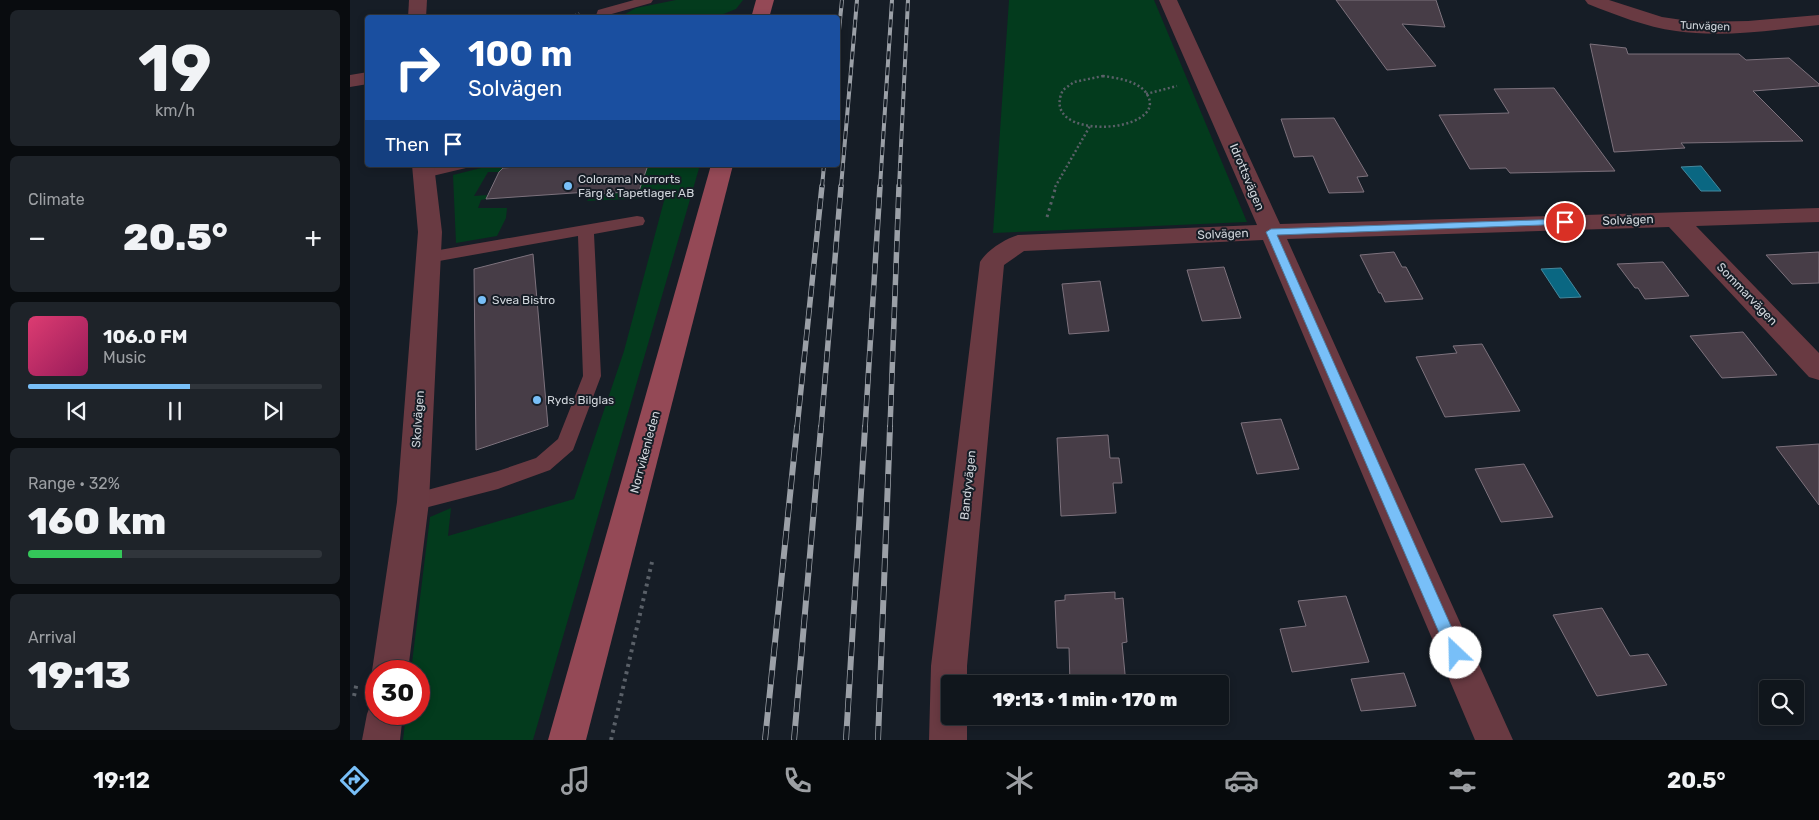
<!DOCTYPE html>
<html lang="en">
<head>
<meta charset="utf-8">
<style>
	:root { --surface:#10161c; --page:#1e2329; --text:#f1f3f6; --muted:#9c9fa3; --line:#30353b; --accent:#78bff8 }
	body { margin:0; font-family:Rubik,sans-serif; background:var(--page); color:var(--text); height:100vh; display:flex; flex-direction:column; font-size:19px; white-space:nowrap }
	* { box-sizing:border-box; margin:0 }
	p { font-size:16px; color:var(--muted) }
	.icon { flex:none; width:28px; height:28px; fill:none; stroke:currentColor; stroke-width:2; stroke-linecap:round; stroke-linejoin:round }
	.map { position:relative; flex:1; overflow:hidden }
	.details { display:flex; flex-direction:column; gap:10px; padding:10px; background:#090c0f; width:350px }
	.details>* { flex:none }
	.hud { position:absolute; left:15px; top:15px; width:475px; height:152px; border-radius:5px; box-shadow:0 2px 8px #0003,0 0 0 1px var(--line); background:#1a4fa0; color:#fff; overflow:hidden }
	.controls { position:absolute; left:1409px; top:680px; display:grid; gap:10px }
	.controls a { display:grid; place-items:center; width:45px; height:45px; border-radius:5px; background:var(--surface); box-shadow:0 2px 8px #0003,0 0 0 1px var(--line); font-size:25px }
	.speed { position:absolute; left:15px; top:660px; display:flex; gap:10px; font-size:25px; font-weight:700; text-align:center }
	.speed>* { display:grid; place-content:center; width:65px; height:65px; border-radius:50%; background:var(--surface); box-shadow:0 2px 8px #0003,0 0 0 1px var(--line); line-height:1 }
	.speed .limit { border:8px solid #d22; background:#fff; color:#111 }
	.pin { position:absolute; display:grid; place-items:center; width:42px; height:42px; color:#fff; margin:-21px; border:2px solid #fff; border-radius:50%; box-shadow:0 1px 5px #0007 }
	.me { position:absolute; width:55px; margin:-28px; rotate:336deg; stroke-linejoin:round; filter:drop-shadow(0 0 4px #0008) }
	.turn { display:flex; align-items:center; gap:18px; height:105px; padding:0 20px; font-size:22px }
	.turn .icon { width:65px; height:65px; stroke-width:2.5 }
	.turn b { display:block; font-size:35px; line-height:42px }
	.then { display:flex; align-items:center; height:48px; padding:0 20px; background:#0003; gap:10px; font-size:19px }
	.big { font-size:38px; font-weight:800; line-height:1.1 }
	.details .tile { flex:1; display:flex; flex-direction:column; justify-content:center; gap:8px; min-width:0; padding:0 18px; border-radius:8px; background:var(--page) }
	.details .dial { align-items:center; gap:0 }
	.dial b { font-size:65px; line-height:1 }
	.song { display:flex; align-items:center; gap:15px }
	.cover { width:60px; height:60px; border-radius:8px; background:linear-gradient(135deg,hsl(340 70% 55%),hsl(330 70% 35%)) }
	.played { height:5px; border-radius:2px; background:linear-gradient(90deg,var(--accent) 55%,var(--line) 55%) }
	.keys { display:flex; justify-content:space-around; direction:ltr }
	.heat { display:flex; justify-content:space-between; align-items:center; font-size:28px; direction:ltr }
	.charge { height:8px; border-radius:4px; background:linear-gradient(90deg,#34c759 32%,var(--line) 0) }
	.trip { position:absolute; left:591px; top:675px; width:288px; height:50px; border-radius:5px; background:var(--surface); box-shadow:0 2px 8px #0003,0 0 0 1px var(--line); font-weight:800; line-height:50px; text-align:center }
	.dock { display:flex; height:80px; justify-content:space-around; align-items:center; background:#06090b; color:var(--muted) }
	.dock .icon { width:35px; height:35px }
	.dock .selected { color:var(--accent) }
	.dock b { font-size:22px; color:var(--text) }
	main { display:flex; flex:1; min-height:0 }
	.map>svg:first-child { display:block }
	.green { fill:#033b1d }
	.water { fill:#0a6782; stroke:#45889d }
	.building { fill:#473d47; stroke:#7d727d }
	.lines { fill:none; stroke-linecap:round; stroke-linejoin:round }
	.path-far2 { stroke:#5a6068; stroke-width:2.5; stroke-dasharray:2 2.5; stroke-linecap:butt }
	.path-far1 { stroke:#5a6068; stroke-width:3; stroke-dasharray:2.5 4; stroke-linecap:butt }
	.path { stroke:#5a6068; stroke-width:4; stroke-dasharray:3 4.5; stroke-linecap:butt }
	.lane { fill:#693a42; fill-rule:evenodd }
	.street { fill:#693a42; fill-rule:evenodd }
	.secondary { fill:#944956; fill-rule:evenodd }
	.rail-far2-casing { stroke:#9ba0a7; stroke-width:4 }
	.rail-far1-casing { stroke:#9ba0a7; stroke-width:5.5 }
	.rail-casing { stroke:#9ba0a7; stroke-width:6 }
	.rail-far2 { stroke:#161d26; stroke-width:2.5; stroke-dasharray:8; stroke-linecap:butt }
	.rail-far1 { stroke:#161d26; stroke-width:4; stroke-dasharray:11; stroke-linecap:butt }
	.rail { stroke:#161d26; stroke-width:4.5; stroke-dasharray:14; stroke-linecap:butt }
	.route { fill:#78bff8; stroke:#4e7ca1 }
	.poi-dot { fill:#78bff8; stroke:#161d26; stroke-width:2 }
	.labels { text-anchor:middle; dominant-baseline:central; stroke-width:4; stroke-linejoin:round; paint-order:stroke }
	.far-street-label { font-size:11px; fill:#d0d5db; stroke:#161d26 }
	.street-label { font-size:12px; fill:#d0d5db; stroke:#161d26 }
	.poi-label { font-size:12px; fill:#d0d5db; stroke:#161d26; text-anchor:start }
</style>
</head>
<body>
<main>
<section class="details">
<div class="tile dial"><b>19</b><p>km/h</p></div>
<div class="tile"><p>Climate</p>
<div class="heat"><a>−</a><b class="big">20.5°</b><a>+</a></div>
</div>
<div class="tile">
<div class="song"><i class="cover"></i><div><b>106.0 FM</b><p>Music</p></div></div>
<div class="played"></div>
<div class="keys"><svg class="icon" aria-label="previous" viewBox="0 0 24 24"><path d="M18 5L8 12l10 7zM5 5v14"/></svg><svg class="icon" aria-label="pause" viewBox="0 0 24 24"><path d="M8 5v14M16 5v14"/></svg><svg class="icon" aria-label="next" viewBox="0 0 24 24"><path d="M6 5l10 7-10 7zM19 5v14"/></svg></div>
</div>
<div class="tile"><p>Range · 32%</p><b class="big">160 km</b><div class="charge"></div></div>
<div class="tile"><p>Arrival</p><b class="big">19:13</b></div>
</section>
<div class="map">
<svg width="1469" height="740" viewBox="0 0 1469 740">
	<rect width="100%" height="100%" fill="#161d26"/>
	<!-- green -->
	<g class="green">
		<path d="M326,0H393L386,9L366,17H270L286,8Z"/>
		<path d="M659,0H804L897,222L643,233Z"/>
		<path d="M143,165H156L151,172H138L124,196L137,195L136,199L131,200L128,208H157L156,218L147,236L106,243L103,175Z"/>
		<path d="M298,165H350L183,740H53L56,714H69V671H61L80,517L101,508L98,536L224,499L274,351L315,197L237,201L242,195L289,191Z"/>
	</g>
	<!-- water -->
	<g class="water">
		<path d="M1351,166L1371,191H1351L1331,167Z"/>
		<path d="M1211,268L1231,297L1210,298L1191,269Z"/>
	</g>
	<!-- building -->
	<g class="building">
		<path d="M986,0H1086L1095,27L1052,24L1086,66L1037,70Z"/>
		<path d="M1240,44L1276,48L1278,54H1389L1396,60L1439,58L1469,84V86L1403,91L1453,141L1331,143L1335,148L1264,152Z"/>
		<path d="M1204,88L1265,171L1160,173L1156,168L1120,169L1089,115L1159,113L1144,89Z"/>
		<path d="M984,118L1018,176L1007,177L1014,192L979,193L963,156L944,157L931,119Z"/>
		<path d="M192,165H298L289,191L236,195L238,192L136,199L149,172L153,168Z"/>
		<path d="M1044,252L1052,267H1056L1073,299L1035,302L1031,293H1029L1010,255Z"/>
		<path d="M1469,252V283L1442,284L1416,255Z"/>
		<path d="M183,254L198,426L126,450L124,269Z"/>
		<path d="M1313,262L1339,296L1295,299L1288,288H1285L1267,264Z"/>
		<path d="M874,267L891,318L852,321L837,270Z"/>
		<path d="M750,281L759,331L719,334L712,284Z"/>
		<path d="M1393,332L1427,375L1372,378L1340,336Z"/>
		<path d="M1132,344L1170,411L1095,417L1066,357L1107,353L1103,346Z"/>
		<path d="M931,419L949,469L907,474L891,423Z"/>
		<path d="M758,435L760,458H769L772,483H763L766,513L711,516L707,438Z"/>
		<path d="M1469,444V505L1426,447Z"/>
		<path d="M1174,464L1203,517L1151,522L1125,469Z"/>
		<path d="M765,592V599L773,598L777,642L772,643L776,684H720L719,648H707L705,601L715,600V595Z"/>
		<path d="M996,596L1019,662L942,672L930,629L956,626L948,601Z"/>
		<path d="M1252,608L1280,656L1298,654L1317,685L1247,696L1203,615Z"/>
		<path d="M1054,673L1066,706L1011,711L1001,679Z"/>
	</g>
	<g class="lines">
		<!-- path-far2 -->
		<g class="path-far2">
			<path d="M221,18L229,13"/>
			<path d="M753,76C767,78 791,81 798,96C817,134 687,142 713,90L724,82Z"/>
			<path d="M796,94L827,86"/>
			<path d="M705,187L740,126"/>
		</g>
		<!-- path-far1 -->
		<path class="path-far1" d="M697,217L706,186"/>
		<!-- path -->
		<g class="path">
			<path d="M4,696L7,682"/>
			<path d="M261,740L302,562"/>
		</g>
		<!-- lane -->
		<g class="lane">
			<path d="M284,0H303L301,3L258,15L257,18H245L248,10Z"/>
			<path d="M90,165H118L116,168L74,178L69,176L66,173L69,170Z"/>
			<path d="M287,216L293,217L295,221L293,225L244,234L251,376L223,450L200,470L148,489L63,511L55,508L52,502L55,496L148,471L186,458L208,439L233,376L228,236L78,263L72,261L70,257L72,253Z"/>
		</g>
		<!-- street -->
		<g class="street">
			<path d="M59,0H77L76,18H58Z"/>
			<path d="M809,0H827L930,224L1469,208V222L1346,226L1469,353V380L1459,377L1319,227L937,239L1163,740H1125L913,240L674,251L654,265L617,666V684H600V716H617V740H579L581,666L630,262C637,250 655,239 668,235L907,225Z"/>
			<path d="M1235,0H1259L1312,17L1346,22L1398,21L1469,15V25C1422,30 1373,38 1326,31C1296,27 1266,15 1238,4Z"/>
			<path d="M18,72V84L0,87V75Z"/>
			<path d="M62,165H84L92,232L79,502L58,671H26V681L22,671L47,502L68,232Z"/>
			<path d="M26,699V714H53L50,740H12L17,714L22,701Z"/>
		</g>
		<!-- secondary -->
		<g class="secondary">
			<path d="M406,0H424L419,18H401Z"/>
			<path d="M361,165H383L236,740H198Z"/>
		</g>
		<!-- rail-far2 casing -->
		<g class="rail-far2-casing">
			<g id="rail-far2">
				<path d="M488,40L492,0"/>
				<path d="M472,187L474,165"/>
				<path d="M491,187L507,0"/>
				<path d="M530,187L542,0"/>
				<path d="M549,187L558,0"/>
			</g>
		</g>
		<!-- rail-far1 casing -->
		<g class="rail-far1-casing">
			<g id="rail-far1">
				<path d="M447,428L472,186"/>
				<path d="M471,428L491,186"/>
				<path d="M515,428L530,186"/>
				<path d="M540,428L549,186"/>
			</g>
		</g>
		<!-- rail casing -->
		<g class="rail-casing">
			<g id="rail">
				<path d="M415,740L447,427"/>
				<path d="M444,740L471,427"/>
				<path d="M496,740L515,427"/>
				<path d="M528,740L540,427"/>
			</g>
		</g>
		<!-- rail-far2 -->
		<use href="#rail-far2" class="rail-far2"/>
		<!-- rail-far1 -->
		<use href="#rail-far1" class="rail-far1"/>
		<!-- rail -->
		<use href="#rail" class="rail"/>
	</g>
	<!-- route -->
	<path class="route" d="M1215,219L1220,222L1218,224L927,235L1113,653L1111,658L1106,660L1100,658L916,232L921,229Z"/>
	<!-- markers -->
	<g class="poi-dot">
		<circle cx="218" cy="186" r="5"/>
		<circle cx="132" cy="300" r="5"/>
		<circle cx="187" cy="400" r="5"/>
	</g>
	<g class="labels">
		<!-- far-street labels -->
		<g class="far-street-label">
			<text transform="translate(1355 26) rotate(2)">Tunvägen</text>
		</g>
		<!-- street labels -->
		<g class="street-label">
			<text transform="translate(897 177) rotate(67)">Idrottsvägen</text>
			<text transform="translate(1278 220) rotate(-2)">Solvägen</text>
			<text transform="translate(873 234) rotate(-2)">Solvägen</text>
			<text transform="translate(1397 294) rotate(46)">Sommarvägen</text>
			<text transform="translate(68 419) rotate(-86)">Skolvägen</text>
			<text transform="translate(295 452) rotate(-75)">Norrvikenleden</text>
			<text transform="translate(618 485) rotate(-84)">Bandyvägen</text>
		</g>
		<!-- poi labels -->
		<g class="poi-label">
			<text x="228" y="179">Colorama Norrorts<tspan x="228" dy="14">Färg &amp; Tapetlager AB</tspan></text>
			<text x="142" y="300">Svea Bistro</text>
			<text x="197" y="400">Ryds Bilglas</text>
		</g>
	</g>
</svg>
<div class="controls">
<a><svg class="icon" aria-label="search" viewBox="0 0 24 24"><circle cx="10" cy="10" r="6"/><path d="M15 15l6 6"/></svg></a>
</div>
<div class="speed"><div class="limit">30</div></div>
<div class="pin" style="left:1215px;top:222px;background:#d93025"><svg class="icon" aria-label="arrive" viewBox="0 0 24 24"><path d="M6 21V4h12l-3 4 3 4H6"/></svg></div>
<svg class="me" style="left:1106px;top:653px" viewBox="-20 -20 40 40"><circle r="19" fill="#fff"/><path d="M0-13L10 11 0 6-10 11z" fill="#78bff8"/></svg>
<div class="trip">19:13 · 1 min · 170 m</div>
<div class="hud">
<div class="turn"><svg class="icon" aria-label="right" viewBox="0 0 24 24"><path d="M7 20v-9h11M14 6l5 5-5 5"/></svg><div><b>100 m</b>Solvägen</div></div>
<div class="then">Then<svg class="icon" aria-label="arrive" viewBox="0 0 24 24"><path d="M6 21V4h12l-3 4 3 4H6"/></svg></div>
</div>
</div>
</main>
<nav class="dock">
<b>19:12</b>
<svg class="icon selected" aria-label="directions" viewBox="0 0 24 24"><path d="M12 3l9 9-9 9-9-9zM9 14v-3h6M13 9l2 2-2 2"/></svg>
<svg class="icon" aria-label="music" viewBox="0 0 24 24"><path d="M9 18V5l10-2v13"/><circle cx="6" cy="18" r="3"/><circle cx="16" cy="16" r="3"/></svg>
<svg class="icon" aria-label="phone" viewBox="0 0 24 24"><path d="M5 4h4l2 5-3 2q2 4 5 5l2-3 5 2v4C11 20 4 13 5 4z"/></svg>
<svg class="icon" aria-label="climate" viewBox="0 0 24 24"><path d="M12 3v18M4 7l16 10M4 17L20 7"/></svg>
<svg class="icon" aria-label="car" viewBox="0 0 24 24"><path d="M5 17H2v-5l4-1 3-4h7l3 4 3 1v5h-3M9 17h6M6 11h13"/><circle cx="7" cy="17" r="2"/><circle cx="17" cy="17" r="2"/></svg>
<svg class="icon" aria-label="filters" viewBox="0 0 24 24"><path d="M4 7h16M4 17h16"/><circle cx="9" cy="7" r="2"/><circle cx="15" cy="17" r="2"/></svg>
<b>20.5°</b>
</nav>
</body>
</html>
